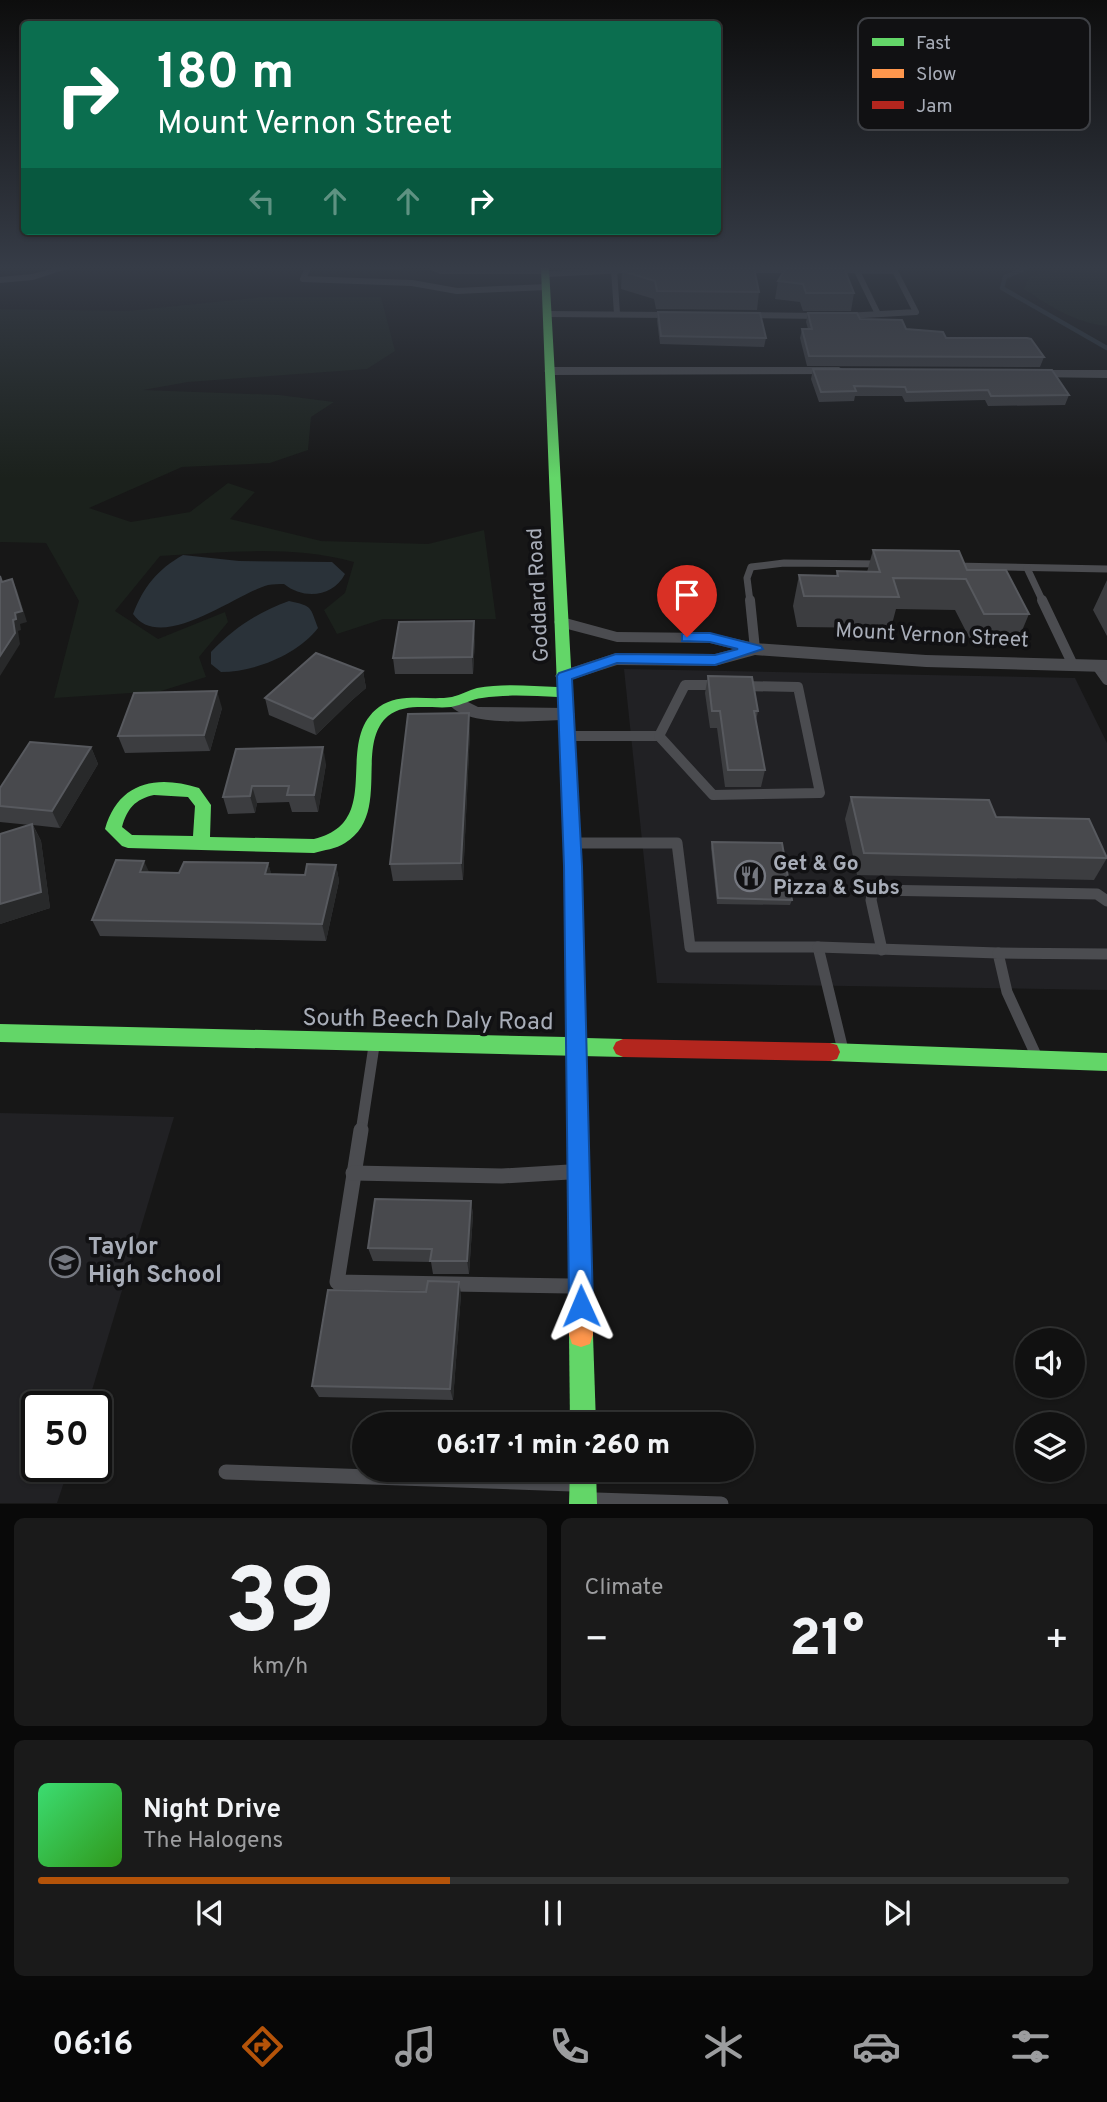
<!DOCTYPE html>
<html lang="en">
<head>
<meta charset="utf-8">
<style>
	:root { --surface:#111; --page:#1a1a1a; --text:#f1f3f6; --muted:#9c9d9f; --line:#303131; --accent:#b45309 }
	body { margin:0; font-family:Overpass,sans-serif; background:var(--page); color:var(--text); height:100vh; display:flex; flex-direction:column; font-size:26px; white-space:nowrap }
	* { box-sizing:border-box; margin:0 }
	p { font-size:23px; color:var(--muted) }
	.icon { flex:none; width:38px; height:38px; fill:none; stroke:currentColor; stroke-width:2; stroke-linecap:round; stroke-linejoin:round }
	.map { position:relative; height:1504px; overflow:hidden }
	.details { display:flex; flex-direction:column; gap:14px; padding:14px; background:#090909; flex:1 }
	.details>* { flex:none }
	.hud { position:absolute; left:21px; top:21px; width:700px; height:214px; border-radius:7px; box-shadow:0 2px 5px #0004,0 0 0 2px var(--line); background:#0b6e4f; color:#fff; overflow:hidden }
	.fabs { position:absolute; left:1015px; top:1328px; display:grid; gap:14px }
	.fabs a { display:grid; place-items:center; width:70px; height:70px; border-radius:50%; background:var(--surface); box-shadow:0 2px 5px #0004,0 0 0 2px var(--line); font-size:35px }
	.speed { position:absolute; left:21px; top:1391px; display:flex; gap:14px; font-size:35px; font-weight:700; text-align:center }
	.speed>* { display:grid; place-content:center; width:91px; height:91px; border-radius:50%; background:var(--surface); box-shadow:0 2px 5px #0004,0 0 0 2px var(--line); line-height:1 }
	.speed .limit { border:4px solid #111; border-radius:10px; background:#fff; color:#111 }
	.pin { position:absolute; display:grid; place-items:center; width:60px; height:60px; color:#fff; margin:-72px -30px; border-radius:50% 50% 50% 0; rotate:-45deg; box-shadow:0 0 7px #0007 }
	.pin .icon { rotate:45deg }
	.me { position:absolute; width:77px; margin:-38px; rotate:359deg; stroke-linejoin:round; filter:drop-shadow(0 0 5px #0008) }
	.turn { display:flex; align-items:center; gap:24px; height:147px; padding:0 21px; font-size:32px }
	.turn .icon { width:91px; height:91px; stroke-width:2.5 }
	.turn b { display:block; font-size:49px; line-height:60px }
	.lanes { display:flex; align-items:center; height:66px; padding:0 21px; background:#0003; justify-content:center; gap:35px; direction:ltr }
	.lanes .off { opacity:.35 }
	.big { font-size:52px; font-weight:800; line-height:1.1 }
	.details .card { flex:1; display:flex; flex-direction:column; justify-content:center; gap:10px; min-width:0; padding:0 24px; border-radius:10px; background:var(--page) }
	.details .dial { align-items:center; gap:0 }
	.dial b { font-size:91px; line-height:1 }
	.song { display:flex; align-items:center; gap:21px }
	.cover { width:84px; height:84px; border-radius:10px; background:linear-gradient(135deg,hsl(140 70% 55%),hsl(110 70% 35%)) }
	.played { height:7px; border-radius:4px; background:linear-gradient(90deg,var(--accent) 40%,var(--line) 40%) }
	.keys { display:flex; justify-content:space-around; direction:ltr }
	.heat { display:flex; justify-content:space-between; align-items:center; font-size:38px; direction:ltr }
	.details .tiles { flex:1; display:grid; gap:14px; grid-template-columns:1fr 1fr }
	.card:last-child { grid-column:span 2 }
	.trip { position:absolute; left:352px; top:1412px; width:402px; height:70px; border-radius:35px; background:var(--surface); box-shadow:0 2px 5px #0004,0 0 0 2px var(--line); font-weight:800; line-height:70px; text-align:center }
	.menu { display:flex; height:112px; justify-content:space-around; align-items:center; background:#070707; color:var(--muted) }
	.menu .icon { width:49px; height:49px }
	.menu .on { color:var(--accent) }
	.menu b { font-size:32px; color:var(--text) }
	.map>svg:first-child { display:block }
	.built { fill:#212124 }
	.green { fill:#1b211c }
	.water { fill:#2a3239 }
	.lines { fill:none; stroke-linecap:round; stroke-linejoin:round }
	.stream { stroke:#2a3239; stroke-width:4.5 }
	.lane-far4 { stroke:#4b4c50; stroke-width:6 }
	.lane-far3 { stroke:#4b4c50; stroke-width:7 }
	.lane-far2 { stroke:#4b4c50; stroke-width:10 }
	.lane-far1 { stroke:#4b4c50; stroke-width:11 }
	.lane { stroke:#4b4c50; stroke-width:15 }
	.street { fill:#4b4c50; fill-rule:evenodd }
	.fast { fill:#63d668; fill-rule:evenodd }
	.slow { fill:#ff974d; fill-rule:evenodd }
	.jam { fill:#b3261e; fill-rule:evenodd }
	.wall { fill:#3c3d40 }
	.shaded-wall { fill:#28292a }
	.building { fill:#48494d; stroke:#57595e; stroke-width:2 }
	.route { fill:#1a73e8; stroke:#114b97; stroke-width:2 }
	.labels { text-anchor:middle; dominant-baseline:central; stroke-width:7; stroke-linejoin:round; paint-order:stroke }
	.street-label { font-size:21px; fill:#a8adb8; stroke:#111113 }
	.poi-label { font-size:21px; font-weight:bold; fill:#a8adb8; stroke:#111113; text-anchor:start }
	.near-street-label { font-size:24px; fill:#a8adb8; stroke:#111113 }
	.near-poi-label { font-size:24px; font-weight:bold; fill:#a8adb8; stroke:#111113; text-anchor:start }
	.key { fill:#111113; stroke:#3e4045; stroke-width:2 }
	.key-label { font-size:19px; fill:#a8adb8 }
</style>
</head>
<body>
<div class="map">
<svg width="1107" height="1504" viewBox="0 0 1107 1504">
	<rect width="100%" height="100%" fill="#171717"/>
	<!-- built -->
	<g class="built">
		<path d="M624,669L1075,678L1107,743V990L657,983Z"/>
		<path d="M0,1113L174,1117L87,1407H37V1466L69,1467L57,1503H0Z"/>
	</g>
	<!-- green -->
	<g class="green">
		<path d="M1064,268H1107V326C1075,323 1050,306 1024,289L1030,276Z"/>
		<path d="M262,297H381L395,351L367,369L188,382L143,390L279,395L334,402L311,417L308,450L270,463L182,467L89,508L131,522L190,512L228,483L255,492L230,519L321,541L428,544L484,530L496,619H383L337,634L324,610L345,593L354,562C292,545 223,552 160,556L115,611L158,639L225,612L228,622L199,657L206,677L161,691L54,698L79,601L46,543L0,542V309L128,311Z"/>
	</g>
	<!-- water -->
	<g class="water">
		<path d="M183,555L239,561L332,562L345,574C333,597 304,600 284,584C279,584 273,584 268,585C237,593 161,654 133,614C144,586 157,570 183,555Z"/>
		<path d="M289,601C313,606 310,607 318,628C297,655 254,672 221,672L211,664V652C234,628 258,612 289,601Z"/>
	</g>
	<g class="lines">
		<!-- stream -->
		<path class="stream" d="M1026,268L1005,277L1002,288L1107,348"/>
		<!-- lane-far4 -->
		<g class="lane-far4">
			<path d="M308,268L303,279L412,283L457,291L546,287"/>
			<path d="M434,268L441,271H545"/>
			<path d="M614,269L617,314"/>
			<path d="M742,270H797"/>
			<path d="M833,270L895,271L916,312L846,316"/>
			<path d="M857,271L877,312"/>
			<path d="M546,274L646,269"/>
			<path d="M547,314L670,315"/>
			<path d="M748,315L821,316"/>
		</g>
		<!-- lane-far3 -->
		<g class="lane-far3">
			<path d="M954,566L1107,569"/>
			<path d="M1027,568L1043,602"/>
			<path d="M750,602L747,578L751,567L784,563L883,564"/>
		</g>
		<!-- lane-far2 -->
		<g class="lane-far2">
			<path d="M750,600L755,649"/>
			<path d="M1042,600L1073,665"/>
			<path d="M1097,666L1107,680"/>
			<path d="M571,736H659L713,795L820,793L798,687L741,686"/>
			<path d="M659,736L685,685H719"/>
		</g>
		<!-- lane-far1 -->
		<g class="lane-far1">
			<path d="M576,843H677L690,947H818L843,1050"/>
			<path d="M818,947L998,953L1007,992L1035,1053"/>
			<path d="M882,950L871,900L873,890L1097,894L1107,901"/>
			<path d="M998,953L1107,954"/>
			<path d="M361,1132L374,1046"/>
		</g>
		<!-- lane -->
		<g class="lane">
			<path d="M361,1130L337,1282L570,1286"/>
			<path d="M353,1173L502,1176L569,1172"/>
			<path d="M226,1472L572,1484"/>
			<path d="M596,1500L721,1504"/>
		</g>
		<!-- street -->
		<g class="street">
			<path d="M55,268H70L33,280L0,283V277L32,274Z"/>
			<path d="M839,367L845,371L843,374L550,375L544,371L550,367Z"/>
			<path d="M1026,370H1107V378L1030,377L1026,376Z"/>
			<path d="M562,617L617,632L710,633L755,643L926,655L1107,660V672L926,667L755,655L715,666L617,665L564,682L558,680L555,676L558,672L616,653L715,654L734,649L710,643L617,642L556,626L554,622L556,618Z"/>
			<path d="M456,696L478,707L566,708L575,714L566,720C536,720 465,729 447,702L450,698Z"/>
		</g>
		<!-- fast -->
		<g class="fast">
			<path d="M541,268H549L582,866L586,1038L623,1039L630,1042L633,1048L630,1054L623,1057L0,1042V1024L566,1037L564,866L558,697C533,696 507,694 482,698C472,699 462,705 451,707C432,709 405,702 388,716C354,745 392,814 345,843C336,849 324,850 314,853L128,848L122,846L105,829C118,783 155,774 199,788L211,805L210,837L314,839C386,822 332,742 379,707C400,692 429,701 452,697C461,695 469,690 477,688C503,683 531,686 557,687ZM154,795L188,797L195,806L193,836L132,835L122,827C127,809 135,799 154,795Z"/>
			<path d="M830,1043L1107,1053V1071L830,1061L823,1059L820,1052L823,1045Z"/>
			<path d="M581,1323L590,1326L593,1335L596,1424H570L569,1335L572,1326Z"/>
			<path d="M570,1470H596L597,1504H569Z"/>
		</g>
		<!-- slow -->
		<path class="slow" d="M576,1035L583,1038L586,1044L593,1335L590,1344L581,1347L572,1344L569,1335L566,1044L569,1038Z"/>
		<!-- jam -->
		<path class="jam" d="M623,1039L830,1043L837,1045L840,1052L837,1059L830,1061L623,1057L616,1054L613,1048L616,1042Z"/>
	</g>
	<!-- wall -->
	<g class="wall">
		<path d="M332,268H404L403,269Z"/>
		<path d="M786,268L854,293L851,311H803L800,302L775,299L778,281Z"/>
		<path d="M622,271L759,292L757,310L656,309L654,299L621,289Z"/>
		<path d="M658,312L766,338L764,347L660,344L657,321Z"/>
		<path d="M808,313L860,319L1044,357L1040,367L807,366L800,338L802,329H808L806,322Z"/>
		<path d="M813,369L1069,395L1065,405L988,406L985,400L905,402L902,396H855L854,401L819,402L811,379Z"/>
		<path d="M873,550L967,570L1029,614L1016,645H973L955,610L896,609L891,628L797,627L793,606L799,575L836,576L837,571L867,572Z"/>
		<path d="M1107,580V636L1093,610Z"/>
		<path d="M475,638L473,674H395L393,658Z"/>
		<path d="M363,671L366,688L351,701L316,735L269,715L265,698Z"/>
		<path d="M708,676L758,711L756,721L765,770L761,787H725L717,728H710L705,693Z"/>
		<path d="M222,708L210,751L125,753L118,736Z"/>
		<path d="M470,730L463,880L393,881L390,864Z"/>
		<path d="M91,747L98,764L60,828L33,825L41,841L50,908L0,924V834L30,825L0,822V788Z"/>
		<path d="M236,749L326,764L318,812H292L289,802L257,803L255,813L228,814L223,797Z"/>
		<path d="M851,797L996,817L1107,858L1094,880L857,875L845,819Z"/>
		<path d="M712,842L792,900L790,905L717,904L711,848Z"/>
		<path d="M268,863L271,874L305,875L336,865L339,881L326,941L100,936L92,920L149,872L179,873Z"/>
		<path d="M471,1201L473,1215L469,1274H433L431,1262L373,1261L368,1248Z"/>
		<path d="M426,1292L461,1294L453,1400L319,1397L312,1386Z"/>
	</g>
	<!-- shaded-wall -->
	<g class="shaded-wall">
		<path d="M12,579L17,590L27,622L20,624L21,630L18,631L20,644L0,676V656L15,613Z"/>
		<path d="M474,621L475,638L473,674L472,657Z"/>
		<path d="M363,671L366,688L351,701L316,735L313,719L348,685Z"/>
		<path d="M217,691L222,708L210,751L204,735Z"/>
		<path d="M469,713L470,730L463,880L461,863Z"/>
		<path d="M91,747L98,764L60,828L52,811Z"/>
		<path d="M323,747L326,764L318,812L314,795Z"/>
		<path d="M252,786L257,803L255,813L250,796Z"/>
		<path d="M32,824L41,841L50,908L0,924V904Z"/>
		<path d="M144,861L152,878L140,872Z"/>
		<path d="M268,863L273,879L265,874Z"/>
		<path d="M336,865L339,881L326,941L322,924Z"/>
		<path d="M471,1201L473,1215L469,1274L467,1261Z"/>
		<path d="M459,1282L461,1294L453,1400L450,1389Z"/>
	</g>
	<!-- building -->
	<g class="building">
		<path d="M639,268H754L759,292L657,291L655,281L622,271Z"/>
		<path d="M786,268H844L854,293H806L803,284L778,281Z"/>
		<path d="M658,312L760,313L766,338L661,336Z"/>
		<path d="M808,313H857L860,319L902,320L906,329L943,332L946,338H1027L1031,339L1044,357L809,356L802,329H812Z"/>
		<path d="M813,369L1052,370L1069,395L991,396L988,390L907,392L905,387L854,386L856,391L821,392Z"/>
		<path d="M873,550L959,551L967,570H1006L1029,614H984L966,579L893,578L899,597L804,596L799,575L838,576L837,571L880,572Z"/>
		<path d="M0,576L2,582L12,579L22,611L15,613L16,619L13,620L15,633L0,656Z"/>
		<path d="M474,621L472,657L393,658L399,622Z"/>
		<path d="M316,653L363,671L348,685L313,719L265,698Z"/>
		<path d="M708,676L752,677L758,711H754L765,770H728L720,711H712Z"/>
		<path d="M217,691L204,735L118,736L134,693Z"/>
		<path d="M469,713L461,863L390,864L408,714Z"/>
		<path d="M30,742L91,747L52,811L0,806V788Z"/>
		<path d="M323,747L314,795H287L289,786H252L250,796L223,797L236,749Z"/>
		<path d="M851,797L989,800L996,817L1089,819L1107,858L864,853Z"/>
		<path d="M32,824L41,892L0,904V834Z"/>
		<path d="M712,842L782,843L792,900L718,898Z"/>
		<path d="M116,860L144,861L140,872L179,873L184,862L268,863L265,874L305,875L307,864L336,865L322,924L92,920Z"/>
		<path d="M375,1199L471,1201L467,1261H430L432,1249L368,1248Z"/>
		<path d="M428,1281L459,1282L450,1389L312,1386L328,1290L426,1292Z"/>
	</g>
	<!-- sky -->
	<linearGradient id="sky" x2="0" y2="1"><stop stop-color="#0d0d0d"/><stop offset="0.56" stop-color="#363c47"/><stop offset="1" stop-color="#363c47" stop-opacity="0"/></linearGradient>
	<rect width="1107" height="478" fill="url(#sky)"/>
	<!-- route -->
	<path class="route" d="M687,633H710L761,646L763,649L715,665L617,663L572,679L582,866L593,1306L590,1315L581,1318L572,1315L569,1306L564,866L557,676L559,673L616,654L715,655L738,649L710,642L682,641V634Z"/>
	<!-- icons -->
	<defs>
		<g id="restaurant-ring" transform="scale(1.575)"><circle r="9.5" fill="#111113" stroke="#757880" stroke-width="1.5"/><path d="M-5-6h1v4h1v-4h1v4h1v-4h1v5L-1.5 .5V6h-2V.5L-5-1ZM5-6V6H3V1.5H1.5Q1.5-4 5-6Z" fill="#757880"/></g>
		<g id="school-ring" transform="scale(1.575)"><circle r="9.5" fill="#111113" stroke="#757880" stroke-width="1.5"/><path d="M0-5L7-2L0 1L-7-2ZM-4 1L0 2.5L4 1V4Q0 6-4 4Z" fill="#757880"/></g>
	</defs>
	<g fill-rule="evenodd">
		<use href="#restaurant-ring" x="750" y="876"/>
		<use href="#school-ring" x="65" y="1262"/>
	</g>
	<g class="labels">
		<!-- street labels -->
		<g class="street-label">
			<text transform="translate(539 595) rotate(-93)">Goddard Road</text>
			<text transform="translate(932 636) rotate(3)">Mount Vernon Street</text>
		</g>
		<!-- poi labels -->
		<g class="poi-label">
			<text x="773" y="864">Get &amp; Go<tspan x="773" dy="24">Pizza &amp; Subs</tspan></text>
		</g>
		<!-- near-street labels -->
		<g class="near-street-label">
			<text transform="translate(428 1021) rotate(1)">South Beech Daly Road</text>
		</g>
		<!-- near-poi labels -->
		<g class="near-poi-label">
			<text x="88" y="1248">Taylor<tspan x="88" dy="28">High School</tspan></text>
		</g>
	</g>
	<!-- legend -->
	<rect x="858" y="18" width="232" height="112" rx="10" class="key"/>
	<rect x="872" y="38" width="32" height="8" fill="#63d668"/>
	<rect x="872" y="69" width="32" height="9" fill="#ff974d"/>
	<rect x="872" y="101" width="32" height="8" fill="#b3261e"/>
	<g class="key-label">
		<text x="916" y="49">Fast</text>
		<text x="916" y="80">Slow</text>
		<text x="916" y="112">Jam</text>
	</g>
</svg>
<div class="fabs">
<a><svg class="icon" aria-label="sound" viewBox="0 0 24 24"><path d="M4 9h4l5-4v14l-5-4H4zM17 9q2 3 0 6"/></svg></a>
<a><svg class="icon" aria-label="layers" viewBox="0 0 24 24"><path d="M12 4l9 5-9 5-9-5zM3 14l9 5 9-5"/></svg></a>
</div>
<div class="speed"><div class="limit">50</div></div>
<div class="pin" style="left:687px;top:637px;background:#d93025"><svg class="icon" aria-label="arrive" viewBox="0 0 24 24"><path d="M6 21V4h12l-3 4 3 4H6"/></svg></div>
<svg class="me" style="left:581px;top:1306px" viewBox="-20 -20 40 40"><path d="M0-17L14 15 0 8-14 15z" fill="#1a73e8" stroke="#fff" stroke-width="4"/></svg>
<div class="trip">06:17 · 1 min · 260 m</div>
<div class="hud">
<div class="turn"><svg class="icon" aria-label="right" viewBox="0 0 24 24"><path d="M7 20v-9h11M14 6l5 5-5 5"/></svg><div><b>180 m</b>Mount Vernon Street</div></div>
<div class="lanes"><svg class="icon off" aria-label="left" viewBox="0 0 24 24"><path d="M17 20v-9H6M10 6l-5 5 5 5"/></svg><svg class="icon off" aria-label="ahead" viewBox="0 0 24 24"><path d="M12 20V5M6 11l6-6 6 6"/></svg><svg class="icon off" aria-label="ahead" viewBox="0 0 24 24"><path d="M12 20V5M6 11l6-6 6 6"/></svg><svg class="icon" aria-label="right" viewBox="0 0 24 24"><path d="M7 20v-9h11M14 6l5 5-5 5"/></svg></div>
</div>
</div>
<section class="details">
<div class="tiles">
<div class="card dial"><b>39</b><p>km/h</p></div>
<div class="card"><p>Climate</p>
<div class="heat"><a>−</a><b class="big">21°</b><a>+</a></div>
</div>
<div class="card">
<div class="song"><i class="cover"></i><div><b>Night Drive</b><p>The Halogens</p></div></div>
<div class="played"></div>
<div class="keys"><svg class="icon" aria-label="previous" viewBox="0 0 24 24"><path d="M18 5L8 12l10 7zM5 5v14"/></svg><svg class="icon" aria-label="pause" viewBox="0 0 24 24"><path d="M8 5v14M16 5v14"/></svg><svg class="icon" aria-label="next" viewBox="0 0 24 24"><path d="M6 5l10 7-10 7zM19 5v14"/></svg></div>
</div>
</div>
</section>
<nav class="menu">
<b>06:16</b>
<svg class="icon on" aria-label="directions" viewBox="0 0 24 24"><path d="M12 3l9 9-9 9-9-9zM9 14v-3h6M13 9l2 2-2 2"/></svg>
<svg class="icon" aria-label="music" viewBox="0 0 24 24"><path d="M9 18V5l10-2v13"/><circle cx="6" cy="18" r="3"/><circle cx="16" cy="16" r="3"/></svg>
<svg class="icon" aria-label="phone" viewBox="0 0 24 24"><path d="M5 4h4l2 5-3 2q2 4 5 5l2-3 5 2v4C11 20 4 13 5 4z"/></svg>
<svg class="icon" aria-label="climate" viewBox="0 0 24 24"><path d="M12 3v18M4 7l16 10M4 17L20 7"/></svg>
<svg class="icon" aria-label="car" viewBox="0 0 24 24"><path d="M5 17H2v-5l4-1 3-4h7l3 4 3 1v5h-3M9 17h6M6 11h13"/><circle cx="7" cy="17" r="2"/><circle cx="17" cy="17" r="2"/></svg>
<svg class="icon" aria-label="filters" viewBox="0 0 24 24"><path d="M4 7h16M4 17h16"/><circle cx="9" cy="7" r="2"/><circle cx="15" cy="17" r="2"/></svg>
</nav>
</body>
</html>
